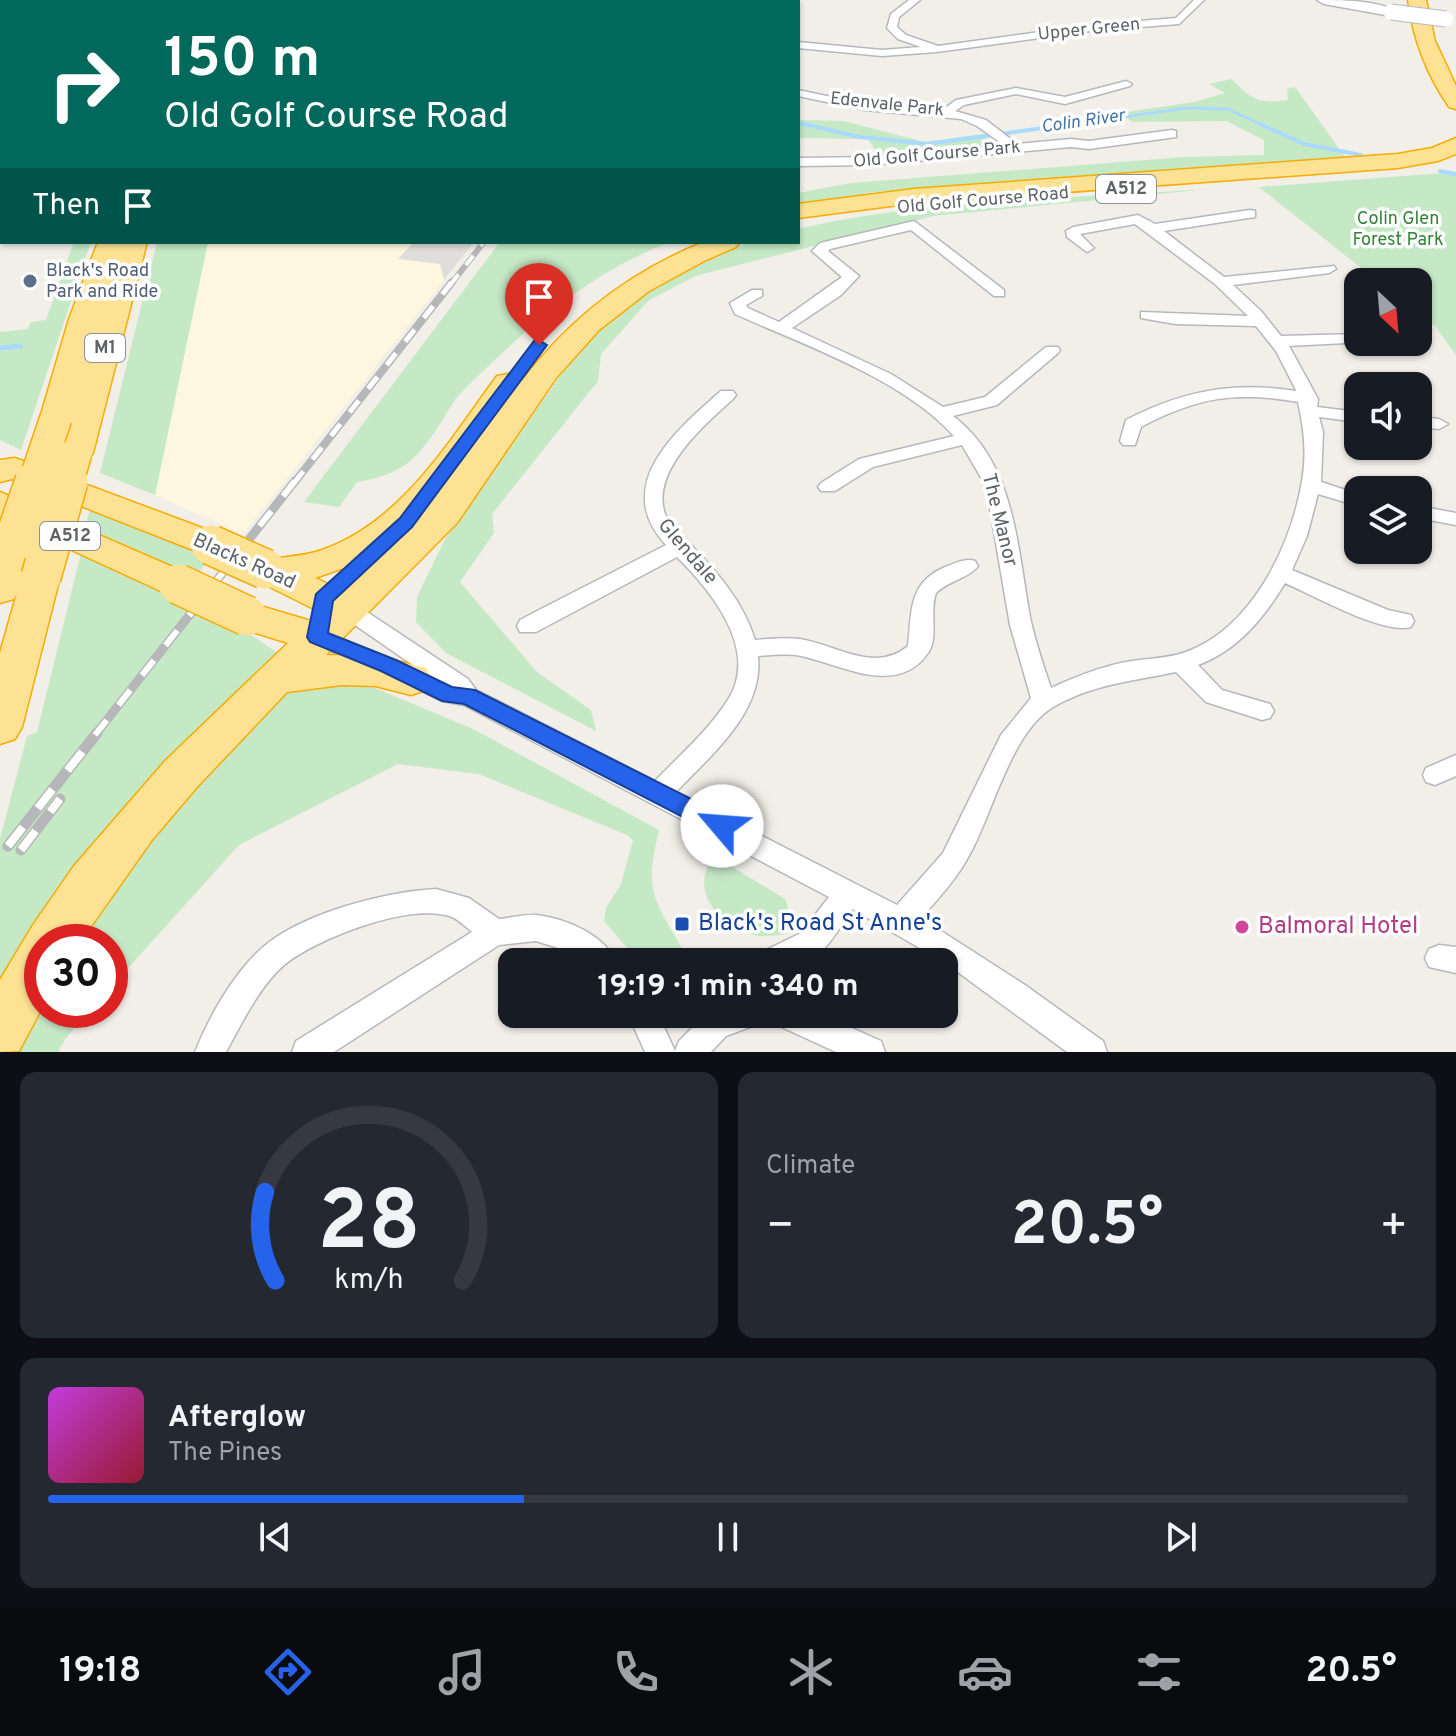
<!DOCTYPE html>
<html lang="en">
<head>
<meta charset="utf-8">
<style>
	:root { --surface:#171b24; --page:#242831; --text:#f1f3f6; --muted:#9ea1a6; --line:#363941; --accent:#2563eb }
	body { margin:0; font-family:Overpass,sans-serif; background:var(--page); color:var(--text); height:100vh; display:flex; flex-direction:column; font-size:30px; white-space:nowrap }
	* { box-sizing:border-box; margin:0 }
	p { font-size:26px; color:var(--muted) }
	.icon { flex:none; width:44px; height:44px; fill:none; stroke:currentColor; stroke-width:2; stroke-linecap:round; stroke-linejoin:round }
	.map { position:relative; height:1052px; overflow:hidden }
	.sheet { display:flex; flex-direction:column; gap:20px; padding:20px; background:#0d0f14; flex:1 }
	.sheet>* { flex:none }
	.hud { position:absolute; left:0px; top:0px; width:800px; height:244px; box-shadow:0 2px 6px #0004; background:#00695c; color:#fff; overflow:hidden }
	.needle { width:52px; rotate:154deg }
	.tools { position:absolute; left:1344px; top:268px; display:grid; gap:16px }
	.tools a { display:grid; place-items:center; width:88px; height:88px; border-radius:16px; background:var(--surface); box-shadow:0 2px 6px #0004; font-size:40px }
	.speed { position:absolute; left:24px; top:924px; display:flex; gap:16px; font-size:40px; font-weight:700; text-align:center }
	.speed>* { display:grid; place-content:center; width:104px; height:104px; border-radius:50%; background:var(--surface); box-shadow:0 2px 6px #0004; line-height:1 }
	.speed .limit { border:12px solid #d22; background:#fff; color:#111 }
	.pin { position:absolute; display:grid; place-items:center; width:68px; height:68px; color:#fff; margin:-82px -34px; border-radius:50% 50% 50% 0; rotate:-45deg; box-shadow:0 0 8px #0007 }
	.pin .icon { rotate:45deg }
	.me { position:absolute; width:88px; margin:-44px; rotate:297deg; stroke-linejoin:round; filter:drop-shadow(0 0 6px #0008) }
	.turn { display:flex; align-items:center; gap:28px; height:168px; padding:0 32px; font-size:36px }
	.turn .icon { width:104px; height:104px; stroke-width:2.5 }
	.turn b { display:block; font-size:56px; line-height:68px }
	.then { display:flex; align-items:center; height:76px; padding:0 32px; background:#0003; gap:16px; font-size:30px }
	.big { font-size:60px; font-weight:700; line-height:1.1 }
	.sheet .card { flex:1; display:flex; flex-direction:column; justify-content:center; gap:12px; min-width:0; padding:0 28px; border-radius:16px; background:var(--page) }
	.sheet .dial { align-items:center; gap:0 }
	.dial svg { height:208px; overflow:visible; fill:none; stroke:var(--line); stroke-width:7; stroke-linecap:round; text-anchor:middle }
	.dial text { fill:var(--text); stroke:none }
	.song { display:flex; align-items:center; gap:24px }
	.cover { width:96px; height:96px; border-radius:12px; background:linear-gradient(135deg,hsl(290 70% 55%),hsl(350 70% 35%)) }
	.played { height:8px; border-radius:4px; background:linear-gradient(90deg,var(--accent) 35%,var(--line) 35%) }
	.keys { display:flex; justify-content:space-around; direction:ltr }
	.heat { display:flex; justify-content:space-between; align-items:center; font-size:44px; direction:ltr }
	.sheet .tiles { flex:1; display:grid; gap:20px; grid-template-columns:1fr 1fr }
	.card:last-child { grid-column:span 2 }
	.trip { position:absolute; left:498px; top:948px; width:460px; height:80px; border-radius:16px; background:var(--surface); box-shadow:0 2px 6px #0004; font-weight:700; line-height:80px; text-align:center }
	.tabs { display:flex; height:128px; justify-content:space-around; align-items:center; background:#090b0e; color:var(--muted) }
	.tabs .icon { width:56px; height:56px }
	.tabs .current { color:var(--accent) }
	.tabs b { font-size:36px; color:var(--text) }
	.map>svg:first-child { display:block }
	.commercial { fill:#fef7e0 }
	.industrial { fill:#e0deda }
	.green { fill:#c5e8c5 }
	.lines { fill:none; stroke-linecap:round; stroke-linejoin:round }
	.stream-far2 { stroke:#aadaff; stroke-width:3 }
	.stream-far1 { stroke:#aadaff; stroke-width:4 }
	.stream { stroke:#aadaff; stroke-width:5 }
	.street-casing { stroke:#b5b8bc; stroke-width:3 }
	.secondary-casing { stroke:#b6babf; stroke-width:3 }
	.primary-casing { stroke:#f2c960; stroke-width:3 }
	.highway-casing { stroke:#f9ab00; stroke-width:3 }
	.street { fill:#fff; fill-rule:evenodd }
	.secondary { fill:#fff; fill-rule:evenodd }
	.primary { fill:#fff2af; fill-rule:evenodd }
	.highway { fill:#fde293; fill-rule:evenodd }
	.rail-far3-casing { stroke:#b6b7b8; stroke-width:6 }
	.rail-far2-casing { stroke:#b6b7b8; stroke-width:8 }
	.rail-far1-casing { stroke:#b6b7b8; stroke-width:9 }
	.rail-casing { stroke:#b6b7b8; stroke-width:11 }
	.rail-far3 { stroke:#fff; stroke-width:4; stroke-dasharray:12; stroke-linecap:butt }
	.rail-far2 { stroke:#fff; stroke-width:5; stroke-dasharray:15; stroke-linecap:butt }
	.rail-far1 { stroke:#fff; stroke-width:6; stroke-dasharray:19; stroke-linecap:butt }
	.rail { stroke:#fff; stroke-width:8; stroke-dasharray:24; stroke-linecap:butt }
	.secondary-bridge-casing { stroke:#b6babf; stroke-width:17; stroke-linecap:butt }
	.highway-bridge-far1-casing { stroke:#f9ab00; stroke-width:34; stroke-linecap:butt }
	.highway-bridge-casing { stroke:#f9ab00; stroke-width:42; stroke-linecap:butt }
	.secondary-bridge { stroke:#fff; stroke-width:15 }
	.highway-bridge-far1 { stroke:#fde293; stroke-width:31 }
	.highway-bridge { stroke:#fde293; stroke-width:39 }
	.route { fill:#2563eb; stroke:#184099; stroke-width:2 }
	.service-dot { fill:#5c6f8a; stroke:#fff; stroke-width:3 }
	.transit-dot { fill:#1a4fb4; stroke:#fff; stroke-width:3 }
	.hotel-dot { fill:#d1479c; stroke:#fff; stroke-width:3 }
	.labels { text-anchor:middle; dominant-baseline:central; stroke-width:7; stroke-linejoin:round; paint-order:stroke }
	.far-street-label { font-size:18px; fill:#5f6368; stroke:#fff }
	.far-water-label { font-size:18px; font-style:italic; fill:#4174aa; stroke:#fff }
	.shield { fill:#fff; stroke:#8f9295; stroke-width:2 }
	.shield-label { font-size:18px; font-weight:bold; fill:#5f6368 }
	.far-park-label { font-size:18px; fill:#348238; stroke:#fff }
	.far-service-label { font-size:18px; fill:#4e5e75; stroke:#fff; text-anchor:start }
	.street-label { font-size:20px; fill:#5f6368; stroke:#fff }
	.near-transit-label { font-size:24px; fill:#164399; stroke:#fff; text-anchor:start }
	.near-hotel-label { font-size:24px; fill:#b23c85; stroke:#fff; text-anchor:start }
</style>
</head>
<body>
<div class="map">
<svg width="1456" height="1052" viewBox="0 0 1456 1052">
	<rect width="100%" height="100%" fill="#f1efe8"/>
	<!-- commercial -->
	<path class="commercial" d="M208,242H414L399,258L441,264L444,280L243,534L155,495Z"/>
	<!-- industrial -->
	<path class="industrial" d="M414,242H474L444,280L440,264L398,259Z"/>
	<!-- green -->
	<g class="green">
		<path d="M1231,79C1253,100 1257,104 1288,100L1287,89L1295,87L1345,157L875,192L798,206V193L851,183L1185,157L1264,155V140L1226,121L1133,122L1120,113L1194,102L1225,93L1209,84Z"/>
		<path d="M798,120L844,121L924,142L982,134L1001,147L880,157L868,139L798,138Z"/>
		<path d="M1456,172V355L1435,326L1418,313V282H1379L1259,187Z"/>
		<path d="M1209,189L933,216L695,276L648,301L601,354L598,381L492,514L494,533L460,582L537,672L591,710L596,731L446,653L416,622L417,597L444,541L584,342L648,287L699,262L749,242H798V229C931,198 1073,199 1209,189Z"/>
		<path d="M74,242H91L21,450L0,440V332L28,329L31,322L46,320Z"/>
		<path d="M157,242H208L155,495L100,473Z"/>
		<path d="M500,242H671C591,271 522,331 463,391C454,399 448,411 442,421C417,460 403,474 357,482L339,507L304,502Z"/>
		<path d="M91,506L210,558L193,580L84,531Z"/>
		<path d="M81,553L251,635L282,656L358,681L473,729L659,830C644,891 653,898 683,950L635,957L604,921L606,908L621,884L633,840L627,835L479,774L398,764L239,845L110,988V942H76L68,893L0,1004V839L27,736L37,732Z"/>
		<path d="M714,856L785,899L793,922L786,934C776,935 763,938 754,935C718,924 688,891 714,856Z"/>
		<path d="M42,1008L90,1010L65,1039L58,1052H19Z"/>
	</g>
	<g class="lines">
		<!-- stream-far2 -->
		<g class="stream-far2">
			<path d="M798,123L812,126"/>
			<path d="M1057,126L1187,108L1227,109L1265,126"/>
		</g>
		<!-- stream-far1 -->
		<g class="stream-far1">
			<path d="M803,124L860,137L928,144L1071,124"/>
			<path d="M1260,124L1304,144L1361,155"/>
			<path d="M1440,171L1456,174"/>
		</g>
		<!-- stream -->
		<path class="stream" d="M0,348L21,346"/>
		<!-- street casing -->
		<g class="street-casing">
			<g id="street">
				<path d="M2,0H24L2,4Z"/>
				<path d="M459,0H473L475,2H461Z"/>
				<rect x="712" y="0" width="10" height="2"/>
				<path d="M787,0H797L786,2Z"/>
				<path d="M909,0H920L899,17L897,27L906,35L938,46L1090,25L1176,18L1194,0H1204L1179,24L1090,31L937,52L882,56L798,48V42L882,50L921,47L898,39L887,28L891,14Z"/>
				<path d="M1126,81L1132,84L1130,86L1065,104L1016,94L964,105L955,111L986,120L1017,144L1071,139L1089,141L1172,130L1176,131V137L1089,149L1071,147L872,165L798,166V158L872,157L1004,145L977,126L961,119L865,110L798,96V90L865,104L944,109L956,100L1016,88L1065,97Z"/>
				<path d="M1250,210L1255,211V217L1164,231L1224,277L1334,266L1336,269L1329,273L1233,285L1261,311L1281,336L1358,334V342H1364L1289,346L1318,399L1317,407L1358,412V422L1319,417L1323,432L1321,482L1358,494V506L1318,494L1307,536L1292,570L1388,610L1411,615L1414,621L1411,627C1383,635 1313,595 1285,583C1264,618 1237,651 1198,665L1222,690L1270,704L1274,711L1270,718L1262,720L1206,702L1176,672C1133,681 1093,684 1053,707C1012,732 994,808 972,850C959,876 940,897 921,918L1025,985L1103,1041L1107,1052H1067L944,962L852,909C818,962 820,962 758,962L762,952L801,933L829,897L464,705L442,701L381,671L309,643L306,637L309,631L317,629L423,672L339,614L336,609L339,604H355L468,679L476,690L655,781C680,755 710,729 729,698C759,648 710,590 677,557L536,632H520L517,626L520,620L539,610L666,545C611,486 675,431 721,391H733L736,395L733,399C703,426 638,481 672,527C677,534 685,538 690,544C717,572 743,601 755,640C770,639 785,637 800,639C837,645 875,674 908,646C912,611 908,583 945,567C956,563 965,558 975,561L978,566C969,578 948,581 936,593C929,611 939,638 928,653C897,698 840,664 801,656C787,653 772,655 758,656C764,712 711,755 676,792L897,905L943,853L1001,735L1031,698L1010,625L988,497L983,481L962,445L873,467L835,491H821L818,487L821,483L859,459L954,436C901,378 806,346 735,314L730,303L752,290H762V296L746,305L748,308L779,322L842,277L812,251L820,243L914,221L1004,290V296H994L911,230L830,249L828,251L859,276L841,295L792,328L891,374L943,407L985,397L1046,347H1058L1060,350L1058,353L997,405L953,416C1015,463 1017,546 1030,617C1035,641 1043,664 1051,688C1075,677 1100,667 1126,662C1146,658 1167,659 1186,652C1252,628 1291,546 1302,481C1307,455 1304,428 1298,402C1236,391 1197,397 1141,427L1135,445H1123L1120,441L1126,420C1182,391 1233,381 1296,391L1295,388L1276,351L1256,326L1175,324L1141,318V312L1248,316L1215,284L1135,224L1080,234L1094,248L1087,252L1067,237L1066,231L1073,227L1138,215L1155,224Z"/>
				<path d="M1418,417L1439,419L1448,424L1439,429L1418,427Z"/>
				<path d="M1418,506L1456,513V525L1418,518Z"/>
				<path d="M1456,755V776L1435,785L1426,782L1423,775L1426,768Z"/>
				<path d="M436,889L469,898L499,919C510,918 525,914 537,915C566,919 604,934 616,962H582L574,953L536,941L499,945L334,1052H292L296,1041L472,932C466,927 459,920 452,917C412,901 315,939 284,965C259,987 242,1023 226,1052H195C209,1017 233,974 262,948C302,913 384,892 436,889Z"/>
				<path d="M1439,945L1456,947V973L1429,967L1425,958L1429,949Z"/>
				<path d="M628,1014H658L675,1051L679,1041L705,1015L762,1014L758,1024L726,1036L711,1052H645Z"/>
				<path d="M771,1014H820L881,1041L885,1052H836L775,1024Z"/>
			</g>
		</g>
		<!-- secondary casing -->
		<g class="secondary-casing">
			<path id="secondary" d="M1317,0C1341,0 1378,0 1398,12L1391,16L1324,4Z"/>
		</g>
		<!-- primary casing -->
		<g class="primary-casing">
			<g id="primary">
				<path d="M407,0H424L405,2Z"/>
				<path d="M0,169H2L0,182Z"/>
			</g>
		</g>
		<!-- highway casing -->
		<g class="highway-casing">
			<g id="highway">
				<path d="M137,0H155L157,2H139Z"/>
				<path d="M1408,0H1426L1435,41L1456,86V109L1449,107C1427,75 1413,39 1408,0Z"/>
				<path d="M1456,138V154L1438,161L1398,168L914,203L798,218V204L914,189L1398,154L1432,148Z"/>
				<path d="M98,242H147L93,453L88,460L76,463L64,460L59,453L68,424L56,428L45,425L40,418L69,319Z"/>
				<path d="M704,242H740L736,247L706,260L649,291L599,330L556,378L457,523L326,655L376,656L426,668L432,679L426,690L411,695L376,686L342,685L287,692L197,787L152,840L80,942H42V1008L19,1051L0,1052V980L33,925L74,866L165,761L288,643L233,626L227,616L233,606L247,602L311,621L320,612L256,580L250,571L256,562C277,556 300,558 322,550C402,522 449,441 497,376L508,374L519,376L522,381C570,318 631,271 704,242ZM404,534L344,591L315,578L366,560Z"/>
				<path d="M15,458L224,536L229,545L224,554L211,557L12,479L0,482V460Z"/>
				<path d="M0,492L191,575L197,584L191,593L178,597L165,593L0,517Z"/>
				<path d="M14,530L27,533L32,542L23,575L28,568L41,564L54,568L60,577L22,727L15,739L0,744V653L17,593L14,599L0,603V535Z"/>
			</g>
		</g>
		<!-- street -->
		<use href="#street" class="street"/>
		<!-- secondary -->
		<use href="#secondary" class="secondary"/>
		<!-- primary -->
		<use href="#primary" class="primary"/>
		<!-- highway -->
		<use href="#highway" class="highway"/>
		<!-- rail-far3 casing -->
		<g class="rail-far3-casing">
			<path id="rail-far3" d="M451,284L484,242"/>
		</g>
		<!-- rail-far2 casing -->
		<g class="rail-far2-casing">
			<path id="rail-far2" d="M294,483L452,282"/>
		</g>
		<!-- rail-far1 casing -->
		<g class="rail-far1-casing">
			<path id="rail-far1" d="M95,735L295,481"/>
		</g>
		<!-- rail casing -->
		<g class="rail-casing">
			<g id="rail">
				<path d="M8,846L97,733"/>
				<path d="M21,850L60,799"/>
			</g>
		</g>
		<!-- rail-far3 -->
		<use href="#rail-far3" class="rail-far3"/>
		<!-- rail-far2 -->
		<use href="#rail-far2" class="rail-far2"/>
		<!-- rail-far1 -->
		<use href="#rail-far1" class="rail-far1"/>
		<!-- rail -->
		<use href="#rail" class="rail"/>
		<!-- secondary-bridge casing -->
		<g class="secondary-bridge-casing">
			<path id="secondary-bridge" d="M1391,12L1446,19"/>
		</g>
		<!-- highway-bridge-far1 casing -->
		<g class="highway-bridge-far1-casing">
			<g id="highway-bridge-far1">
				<path d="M34,483L56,418"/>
				<path d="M67,483L76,453"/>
			</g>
		</g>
		<!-- highway-bridge casing -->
		<g class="highway-bridge-casing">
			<g id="highway-bridge">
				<path d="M14,542L35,481"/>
				<path d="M211,545L265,569"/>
				<path d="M41,577L68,481"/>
				<path d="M178,584L247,616"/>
			</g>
		</g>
		<!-- secondary-bridge -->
		<use href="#secondary-bridge" class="secondary-bridge"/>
		<!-- highway-bridge-far1 -->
		<use href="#highway-bridge-far1" class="highway-bridge-far1"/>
		<!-- highway-bridge -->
		<use href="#highway-bridge" class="highway-bridge"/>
	</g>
	<!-- route -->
	<path class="route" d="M539,340L547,345L412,527L333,601L328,633L396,660L452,687L475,690L731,819L734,826L731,833L722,836L714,833L464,704L442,701L381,671L310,642L307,637L316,594L400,518L534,341Z"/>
	<!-- markers -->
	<circle class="service-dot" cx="30" cy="281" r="8"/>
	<rect class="transit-dot" x="674" y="916" width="16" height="16" rx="4"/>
	<circle class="hotel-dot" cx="1242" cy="927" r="8"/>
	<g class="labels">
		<!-- far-street labels -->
		<g class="far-street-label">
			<text transform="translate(1089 30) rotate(-6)">Upper Green</text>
			<text transform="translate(887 105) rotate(6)">Edenvale Park</text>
			<text transform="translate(937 155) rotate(-5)">Old Golf Course Park</text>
			<text transform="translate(983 201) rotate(-5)">Old Golf Course Road</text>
		</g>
		<!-- far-water labels -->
		<g class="far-water-label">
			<text transform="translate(1083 122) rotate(-8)">Colin River</text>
		</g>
		<!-- shield labels -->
		<g class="shield">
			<rect x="1096" y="175" width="60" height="28" rx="6"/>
			<rect x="85" y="334" width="40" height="28" rx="6"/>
			<rect x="40" y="522" width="60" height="28" rx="6"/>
		</g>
		<g class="shield-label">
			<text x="1126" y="189">A512</text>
			<text x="105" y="348">M1</text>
			<text x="70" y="536">A512</text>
		</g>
		<!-- far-park labels -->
		<g class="far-park-label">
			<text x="1398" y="219">Colin Glen<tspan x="1398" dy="21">Forest Park</tspan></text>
		</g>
		<!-- far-service labels -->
		<g class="far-service-label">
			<text x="46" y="271">Black's Road<tspan x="46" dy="21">Park and Ride</tspan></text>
		</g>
		<!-- street labels -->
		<g class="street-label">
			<text transform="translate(999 520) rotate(76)">The Manor</text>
			<text transform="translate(687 552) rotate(49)">Glendale</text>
			<text transform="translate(244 562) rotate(24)">Blacks Road</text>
		</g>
		<!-- near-transit labels -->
		<g class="near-transit-label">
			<text x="698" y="924">Black's Road St Anne's</text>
		</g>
		<!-- near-hotel labels -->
		<g class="near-hotel-label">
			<text x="1258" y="927">Balmoral Hotel</text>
		</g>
	</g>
</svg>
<div class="tools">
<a><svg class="needle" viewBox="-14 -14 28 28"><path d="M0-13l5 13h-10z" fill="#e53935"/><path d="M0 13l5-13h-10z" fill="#9ea1a6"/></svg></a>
<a><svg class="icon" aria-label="sound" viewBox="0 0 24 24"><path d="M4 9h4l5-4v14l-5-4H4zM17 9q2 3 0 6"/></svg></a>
<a><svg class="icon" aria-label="layers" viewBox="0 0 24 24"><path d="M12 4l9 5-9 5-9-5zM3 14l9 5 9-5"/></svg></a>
</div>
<div class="speed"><div class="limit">30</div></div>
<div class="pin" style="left:539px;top:345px;background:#d93025"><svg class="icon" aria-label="arrive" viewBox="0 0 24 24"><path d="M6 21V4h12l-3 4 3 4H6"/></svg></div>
<svg class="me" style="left:722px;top:826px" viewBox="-20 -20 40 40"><circle r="19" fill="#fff"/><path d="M0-13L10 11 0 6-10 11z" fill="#2563eb"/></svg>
<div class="trip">19:19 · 1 min · 340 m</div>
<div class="hud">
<div class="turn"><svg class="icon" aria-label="right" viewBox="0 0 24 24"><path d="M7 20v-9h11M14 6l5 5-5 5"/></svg><div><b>150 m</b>Old Golf Course Road</div></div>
<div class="then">Then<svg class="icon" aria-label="arrive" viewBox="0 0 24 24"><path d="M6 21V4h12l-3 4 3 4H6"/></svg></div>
</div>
</div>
<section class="sheet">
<div class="tiles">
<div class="card dial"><svg viewBox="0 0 100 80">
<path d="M14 69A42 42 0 1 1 86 69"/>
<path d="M14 69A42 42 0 0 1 10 35" stroke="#2563eb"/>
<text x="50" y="56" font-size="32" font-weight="700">28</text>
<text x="50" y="72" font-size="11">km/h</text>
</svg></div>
<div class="card"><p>Climate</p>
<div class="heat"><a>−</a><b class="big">20.5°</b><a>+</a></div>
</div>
<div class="card">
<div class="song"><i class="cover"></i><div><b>Afterglow</b><p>The Pines</p></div></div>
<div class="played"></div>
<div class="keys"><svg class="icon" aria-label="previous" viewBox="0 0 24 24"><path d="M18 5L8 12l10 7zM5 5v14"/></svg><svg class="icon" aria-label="pause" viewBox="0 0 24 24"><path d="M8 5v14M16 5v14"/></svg><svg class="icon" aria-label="next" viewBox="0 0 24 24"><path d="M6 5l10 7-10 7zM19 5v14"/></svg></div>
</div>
</div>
</section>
<nav class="tabs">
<b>19:18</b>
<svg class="icon current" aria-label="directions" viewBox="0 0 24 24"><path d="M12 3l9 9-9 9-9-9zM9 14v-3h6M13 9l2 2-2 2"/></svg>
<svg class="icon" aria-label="music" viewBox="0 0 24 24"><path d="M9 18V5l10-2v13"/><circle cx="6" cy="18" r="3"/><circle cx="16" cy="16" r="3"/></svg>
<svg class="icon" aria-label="phone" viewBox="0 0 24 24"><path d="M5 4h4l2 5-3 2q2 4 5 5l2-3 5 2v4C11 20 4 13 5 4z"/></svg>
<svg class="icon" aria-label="climate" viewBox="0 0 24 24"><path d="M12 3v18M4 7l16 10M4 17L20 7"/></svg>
<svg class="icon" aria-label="car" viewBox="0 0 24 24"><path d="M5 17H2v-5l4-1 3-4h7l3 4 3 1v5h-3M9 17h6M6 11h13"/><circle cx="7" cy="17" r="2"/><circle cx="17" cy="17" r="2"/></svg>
<svg class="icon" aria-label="filters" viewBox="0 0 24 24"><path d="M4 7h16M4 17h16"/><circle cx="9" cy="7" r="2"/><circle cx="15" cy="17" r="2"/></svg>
<b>20.5°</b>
</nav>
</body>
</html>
